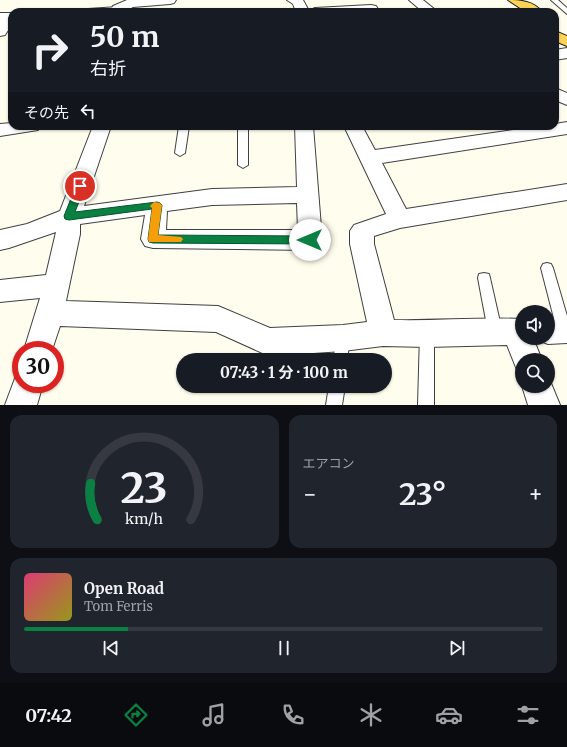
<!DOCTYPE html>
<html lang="ja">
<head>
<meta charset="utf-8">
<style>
	:root { --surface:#171b24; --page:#20242c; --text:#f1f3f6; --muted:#9ea1a6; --line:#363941; --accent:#0b8043 }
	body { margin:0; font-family:Merriweather,"Noto Sans JP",serif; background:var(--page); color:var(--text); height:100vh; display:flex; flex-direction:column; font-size:15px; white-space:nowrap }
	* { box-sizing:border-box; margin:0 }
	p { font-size:13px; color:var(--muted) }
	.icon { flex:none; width:22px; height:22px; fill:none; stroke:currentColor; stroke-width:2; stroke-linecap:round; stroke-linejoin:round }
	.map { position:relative; height:405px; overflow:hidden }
	.sheet { display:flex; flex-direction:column; gap:10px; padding:10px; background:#0d0f14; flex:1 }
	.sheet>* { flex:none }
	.guide { position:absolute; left:8px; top:8px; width:551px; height:122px; border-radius:12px; box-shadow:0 1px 3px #0004; background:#171b24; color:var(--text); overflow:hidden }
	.fabs { position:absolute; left:515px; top:305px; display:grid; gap:8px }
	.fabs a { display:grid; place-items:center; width:40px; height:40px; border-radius:50%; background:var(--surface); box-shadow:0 1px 3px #0004; font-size:20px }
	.speed { position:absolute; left:12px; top:341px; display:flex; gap:8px; font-size:20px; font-weight:700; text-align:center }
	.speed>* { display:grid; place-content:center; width:52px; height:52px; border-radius:50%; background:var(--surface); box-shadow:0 1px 3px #0004; line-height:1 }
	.speed .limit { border:6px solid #d22; background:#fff; color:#111 }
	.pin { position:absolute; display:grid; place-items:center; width:34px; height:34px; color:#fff; margin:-17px; border:2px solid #fff; border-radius:50%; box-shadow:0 1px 4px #0007 }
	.me { position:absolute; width:44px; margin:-22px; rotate:270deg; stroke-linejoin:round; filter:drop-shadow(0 0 3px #0008) }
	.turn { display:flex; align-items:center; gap:14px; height:84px; padding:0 16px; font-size:18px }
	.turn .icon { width:52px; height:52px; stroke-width:2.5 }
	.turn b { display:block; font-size:28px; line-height:34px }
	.then { display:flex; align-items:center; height:38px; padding:0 16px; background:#0003; gap:8px; font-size:15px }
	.big { font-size:30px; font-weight:700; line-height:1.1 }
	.sheet .card { flex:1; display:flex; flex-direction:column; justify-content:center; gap:6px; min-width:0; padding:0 14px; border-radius:12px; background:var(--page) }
	.sheet .dial { align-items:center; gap:0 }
	.dial svg { height:104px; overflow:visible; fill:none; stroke:var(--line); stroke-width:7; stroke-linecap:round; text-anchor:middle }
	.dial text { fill:var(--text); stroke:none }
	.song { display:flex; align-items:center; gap:12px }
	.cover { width:48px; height:48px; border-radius:6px; background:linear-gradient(135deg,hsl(340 70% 55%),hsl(60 70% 35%)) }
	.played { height:4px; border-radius:2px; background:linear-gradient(90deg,var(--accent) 20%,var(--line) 20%) }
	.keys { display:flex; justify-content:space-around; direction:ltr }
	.heat { display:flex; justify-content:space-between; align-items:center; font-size:22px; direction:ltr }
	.sheet .tiles { flex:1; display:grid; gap:10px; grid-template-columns:1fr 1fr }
	.card:last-child { grid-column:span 2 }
	.trip { position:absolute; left:176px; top:353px; width:216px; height:40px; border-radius:20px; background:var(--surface); box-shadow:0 1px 3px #0004; font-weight:700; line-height:40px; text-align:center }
	.tabs { display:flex; height:64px; justify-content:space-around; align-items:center; background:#090b0e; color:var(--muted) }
	.tabs .icon { width:28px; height:28px }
	.tabs .on { color:var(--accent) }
	.tabs b { font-size:18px; color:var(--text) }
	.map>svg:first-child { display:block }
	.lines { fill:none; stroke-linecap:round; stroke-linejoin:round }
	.service-casing { stroke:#404040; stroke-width:2 }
	.minor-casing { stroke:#404040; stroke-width:2 }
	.trunk-casing { stroke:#1e1e1e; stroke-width:2 }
	.service { fill:#fff; fill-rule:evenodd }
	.minor { fill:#fff; fill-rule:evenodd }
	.trunk { fill:#ffd355; fill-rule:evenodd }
	.route { fill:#0b8043; stroke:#07532c }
	.slow { fill:#f59e0b }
</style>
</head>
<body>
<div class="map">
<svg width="567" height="405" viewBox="0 0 567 405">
	<rect width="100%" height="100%" fill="#fffeee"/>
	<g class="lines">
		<!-- service casing -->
		<g class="service-casing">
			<g id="service">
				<path d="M551,0H558L567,8V14Z"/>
				<path d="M118,7L120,8V10L70,12L73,10Z"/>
				<path d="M179,126H189L185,153L180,156L175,153Z"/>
				<path d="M238,126H248V165L243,168L238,165Z"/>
				<path d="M547,263L551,264L553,268L567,316V335L564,337L559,335L557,330L541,268L543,264Z"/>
				<path d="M484,273L489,274L490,278L502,331L500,336L495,338L490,336L488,331L478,278L479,274Z"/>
				<path d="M427,327L432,329L434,334V405H418L420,334L422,329Z"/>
				<path d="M343,331L348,333L350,338L347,360H333L338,333Z"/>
				<path d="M329,386H345L342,405H326Z"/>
			</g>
		</g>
		<!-- minor casing -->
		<g class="minor-casing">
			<g id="minor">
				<path d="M127,0H176L174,3L170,4L133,7L124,12H110L113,6Z"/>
				<path d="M287,0H303L309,11L315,8L371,5L376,6L380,12H296L293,4Z"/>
				<path d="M409,0H423L438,12H423Z"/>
				<path d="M0,13H12V24L5,35L0,36Z"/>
				<path d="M567,48V58L555,60V50Z"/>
				<path d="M555,88L567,93V105L555,100Z"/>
				<path d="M567,122V134L382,163L406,209L567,184V200L400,228L374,236V244L394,320C436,321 479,317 522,319V338H533L542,360H522V372L517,370L507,345L427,347L383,346L343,351L269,356L216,332L60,326L52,350H24L40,298L0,302V280L46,275L56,232L9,248L0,250V230L27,224L60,211L93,126H111L84,206L212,189L297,187L295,126H313L322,240L318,247L310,250L153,248L145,246L141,239L145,215L80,224V234L66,301L218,306L270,328L343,325L367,322L350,244V231L354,225L386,214L344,126H362L375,150L541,126H555V124ZM297,203L298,230H166L167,211L212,205Z"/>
				<path d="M12,123V126H40L38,130L0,136V124Z"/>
				<path d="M567,317V343L548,344L538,340L537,338H548V318Z"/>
				<path d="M21,372V384H43L37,405H5L17,373Z"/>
				<path d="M548,376L560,405H528L522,386V385L548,386Z"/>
			</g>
		</g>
		<!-- trunk casing -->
		<g class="trunk-casing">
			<g id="trunk">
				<path d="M508,0C520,0 534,1 542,12H526Z"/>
				<path d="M555,31L567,36V46L555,41Z"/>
			</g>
		</g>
		<!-- service -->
		<use href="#service" class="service"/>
		<!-- minor -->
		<use href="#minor" class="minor"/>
		<!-- trunk -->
		<use href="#trunk" class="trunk"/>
	</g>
	<!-- route -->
	<path class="route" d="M80,183L85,186L75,212L157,202L160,203L162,205L158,235L310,236L313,237L315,240L313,242L310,244L153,243L149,242L148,239L152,209L69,220L65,219L64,216L76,186Z"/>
	<!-- slow -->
	<path class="slow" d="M154,202L160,203L162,205L158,235L181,237L183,239L181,242H149L148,239L152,208L150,206Z"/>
</svg>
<div class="fabs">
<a><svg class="icon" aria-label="sound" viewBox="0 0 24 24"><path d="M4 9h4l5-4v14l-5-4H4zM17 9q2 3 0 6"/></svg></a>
<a><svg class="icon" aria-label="search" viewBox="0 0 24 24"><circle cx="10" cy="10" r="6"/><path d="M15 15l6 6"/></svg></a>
</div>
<div class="speed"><div class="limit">30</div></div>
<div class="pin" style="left:80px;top:186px;background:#d93025"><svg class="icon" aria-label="arrive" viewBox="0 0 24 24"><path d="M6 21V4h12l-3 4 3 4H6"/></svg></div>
<svg class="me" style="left:310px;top:240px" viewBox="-20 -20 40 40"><circle r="19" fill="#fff"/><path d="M0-13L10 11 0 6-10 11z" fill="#0b8043"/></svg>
<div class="trip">07:43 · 1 分 · 100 m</div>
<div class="guide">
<div class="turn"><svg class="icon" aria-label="right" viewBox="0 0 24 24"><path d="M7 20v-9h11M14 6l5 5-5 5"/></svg><div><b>50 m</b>右折</div></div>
<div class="then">その先<svg class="icon" aria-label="left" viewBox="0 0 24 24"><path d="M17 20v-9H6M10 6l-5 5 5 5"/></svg></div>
</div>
</div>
<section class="sheet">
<div class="tiles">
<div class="card dial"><svg viewBox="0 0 100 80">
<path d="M14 69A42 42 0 1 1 86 69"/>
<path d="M14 69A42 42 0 0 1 9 41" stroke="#0b8043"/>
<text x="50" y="56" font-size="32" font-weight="700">23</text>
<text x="50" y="72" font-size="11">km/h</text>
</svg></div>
<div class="card"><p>エアコン</p>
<div class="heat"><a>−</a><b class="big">23°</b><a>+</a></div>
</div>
<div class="card">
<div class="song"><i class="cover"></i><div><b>Open Road</b><p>Tom Ferris</p></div></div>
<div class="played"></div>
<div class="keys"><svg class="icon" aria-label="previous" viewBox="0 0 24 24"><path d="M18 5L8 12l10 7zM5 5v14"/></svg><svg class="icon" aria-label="pause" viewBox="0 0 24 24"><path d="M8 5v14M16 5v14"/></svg><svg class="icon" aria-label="next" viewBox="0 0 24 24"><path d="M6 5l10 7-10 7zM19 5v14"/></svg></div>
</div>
</div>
</section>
<nav class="tabs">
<b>07:42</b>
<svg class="icon on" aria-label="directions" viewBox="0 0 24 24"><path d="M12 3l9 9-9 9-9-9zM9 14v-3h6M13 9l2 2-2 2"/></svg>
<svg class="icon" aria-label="music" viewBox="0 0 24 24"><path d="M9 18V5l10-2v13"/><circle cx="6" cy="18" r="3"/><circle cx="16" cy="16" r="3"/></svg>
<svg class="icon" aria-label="phone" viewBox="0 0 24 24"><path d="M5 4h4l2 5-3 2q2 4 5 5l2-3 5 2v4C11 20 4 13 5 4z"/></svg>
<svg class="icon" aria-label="climate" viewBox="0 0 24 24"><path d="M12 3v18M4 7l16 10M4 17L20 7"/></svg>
<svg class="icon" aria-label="car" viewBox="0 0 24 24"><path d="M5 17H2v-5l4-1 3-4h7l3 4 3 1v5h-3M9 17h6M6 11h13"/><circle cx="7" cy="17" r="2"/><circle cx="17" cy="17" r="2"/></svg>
<svg class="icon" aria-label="filters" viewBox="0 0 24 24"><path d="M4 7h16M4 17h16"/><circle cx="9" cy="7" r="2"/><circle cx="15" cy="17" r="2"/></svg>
</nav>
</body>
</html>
